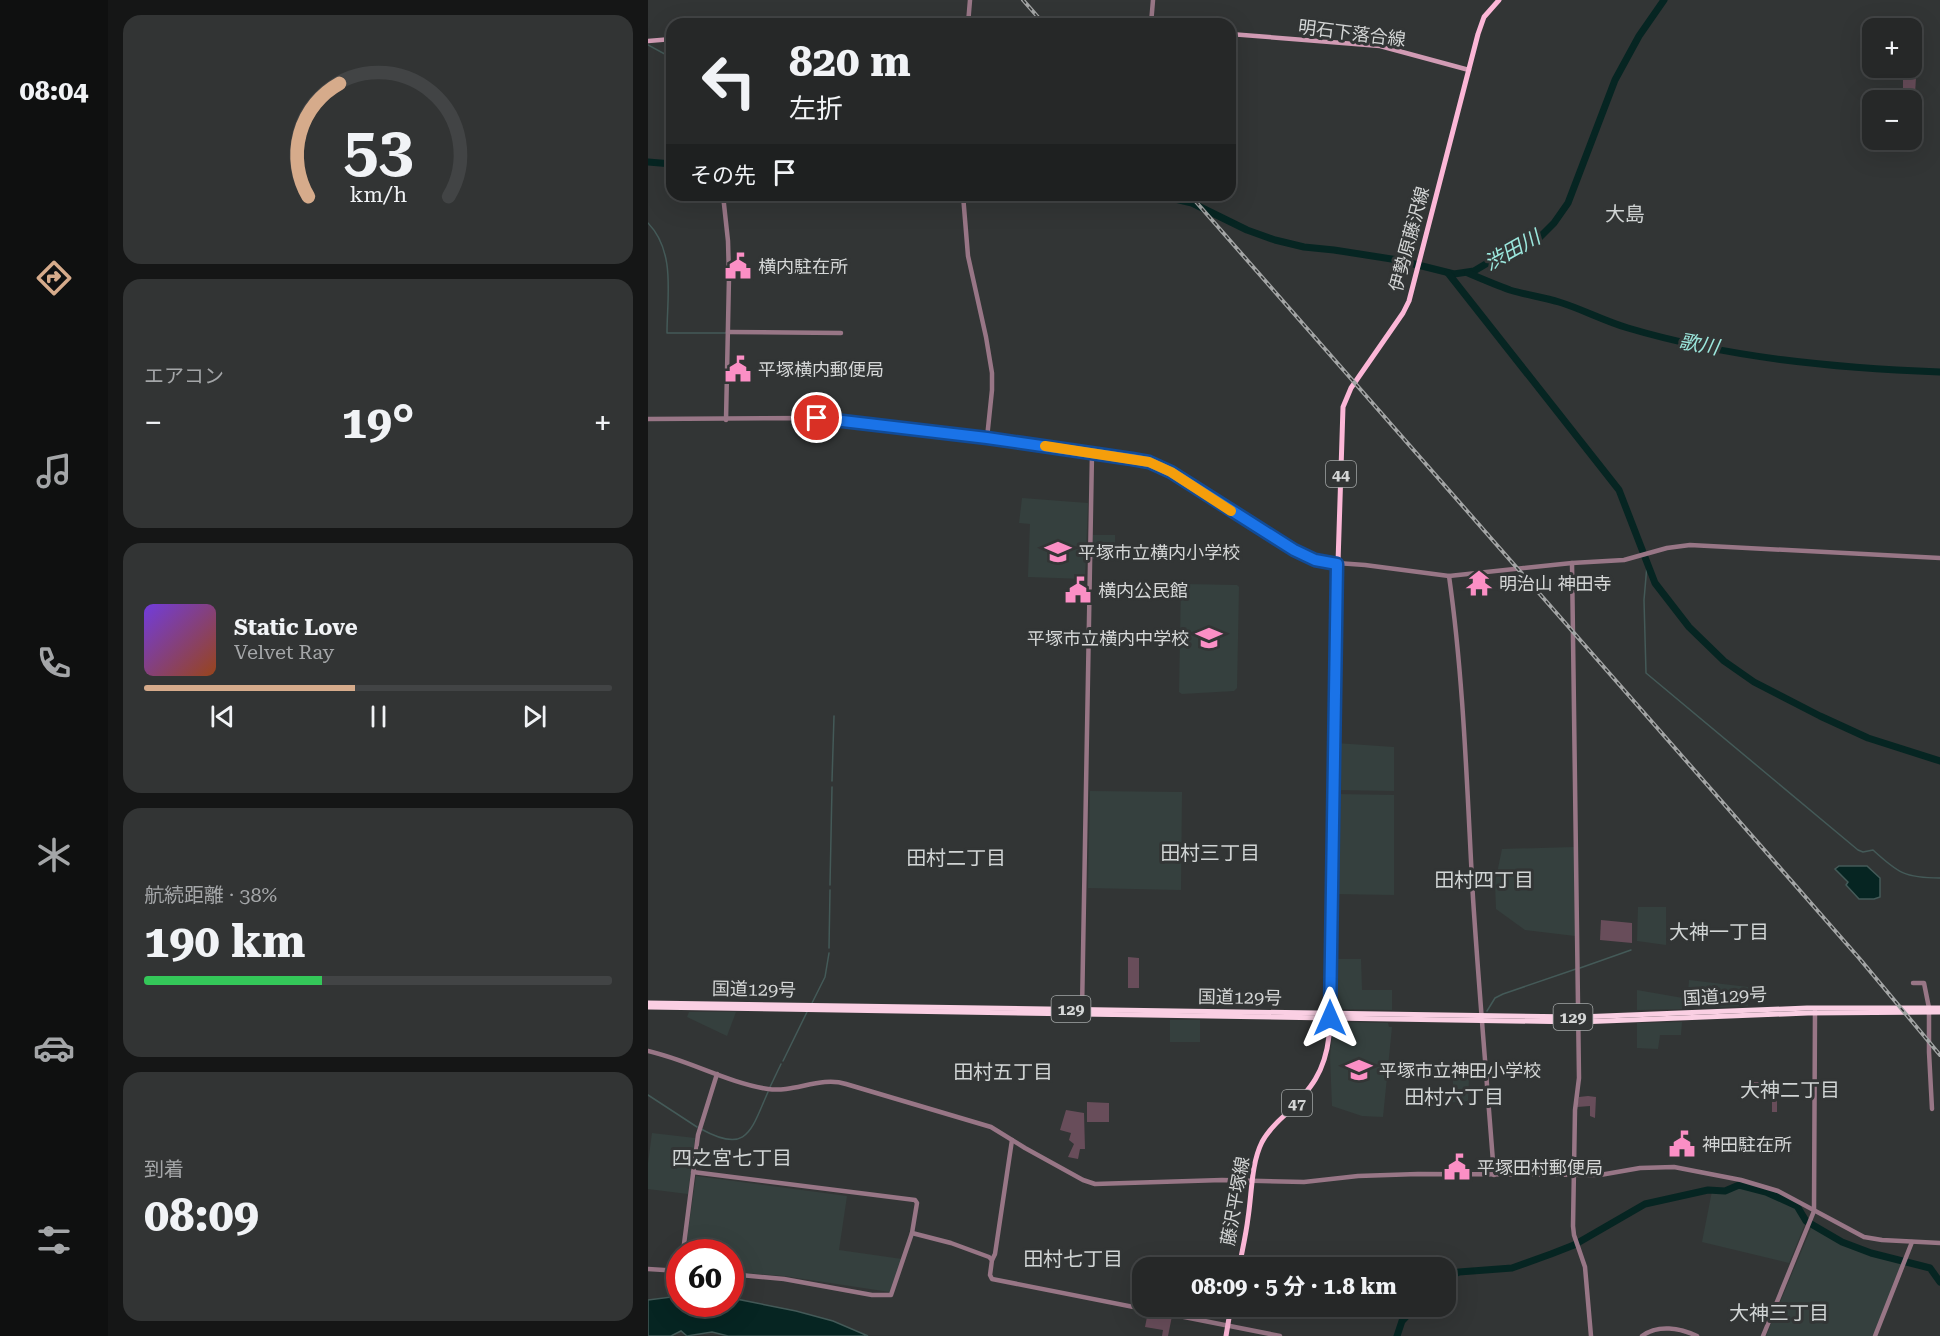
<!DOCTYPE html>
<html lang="ja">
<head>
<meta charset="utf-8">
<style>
	:root { --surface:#262828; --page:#323434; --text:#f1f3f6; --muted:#a4a6a8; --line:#424445; --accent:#d6ab8b }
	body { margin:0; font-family:"Roboto Serif","Noto Sans JP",serif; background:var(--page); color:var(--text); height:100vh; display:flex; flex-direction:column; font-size:22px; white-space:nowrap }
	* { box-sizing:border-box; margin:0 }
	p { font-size:20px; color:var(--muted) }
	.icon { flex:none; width:33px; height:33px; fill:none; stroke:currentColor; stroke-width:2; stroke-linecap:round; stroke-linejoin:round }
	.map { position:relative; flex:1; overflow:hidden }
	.side { display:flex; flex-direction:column; gap:15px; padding:15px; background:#151616; width:540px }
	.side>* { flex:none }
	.guide { position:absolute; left:18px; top:18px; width:570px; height:183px; border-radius:18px; box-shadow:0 6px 24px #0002,0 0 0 2px var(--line); background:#262828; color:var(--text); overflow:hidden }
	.fabs { position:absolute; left:1214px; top:18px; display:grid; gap:12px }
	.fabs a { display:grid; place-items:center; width:60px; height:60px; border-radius:12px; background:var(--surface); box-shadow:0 6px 24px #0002,0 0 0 2px var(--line); font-size:30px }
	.speed { position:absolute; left:18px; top:1239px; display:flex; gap:12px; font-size:30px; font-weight:700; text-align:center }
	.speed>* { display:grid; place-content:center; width:78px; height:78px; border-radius:50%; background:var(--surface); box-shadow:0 6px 24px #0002,0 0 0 2px var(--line); line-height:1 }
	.speed .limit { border:9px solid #d22; background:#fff; color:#111 }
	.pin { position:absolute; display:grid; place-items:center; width:51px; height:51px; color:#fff; margin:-26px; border:3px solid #fff; border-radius:50%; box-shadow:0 2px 6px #0007 }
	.me { position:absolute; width:66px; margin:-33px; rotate:0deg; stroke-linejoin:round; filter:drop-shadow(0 0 4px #0008) }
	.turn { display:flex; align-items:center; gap:21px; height:126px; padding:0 24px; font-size:27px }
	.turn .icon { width:78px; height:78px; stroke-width:2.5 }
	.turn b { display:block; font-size:42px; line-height:51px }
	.then { display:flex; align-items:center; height:57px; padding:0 24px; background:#0003; gap:12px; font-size:22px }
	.big { font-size:45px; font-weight:700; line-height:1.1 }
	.side .widget { flex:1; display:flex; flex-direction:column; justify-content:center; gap:9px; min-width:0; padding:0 21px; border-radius:18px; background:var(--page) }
	.side .dial { align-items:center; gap:0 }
	.dial svg { height:156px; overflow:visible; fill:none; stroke:var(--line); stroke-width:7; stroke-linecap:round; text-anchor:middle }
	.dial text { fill:var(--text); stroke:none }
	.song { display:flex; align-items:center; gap:18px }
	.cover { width:72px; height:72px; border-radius:9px; background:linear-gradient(135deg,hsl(260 70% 55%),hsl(20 70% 35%)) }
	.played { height:6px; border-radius:3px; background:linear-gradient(90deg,var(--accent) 45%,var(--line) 45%) }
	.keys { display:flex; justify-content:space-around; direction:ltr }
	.heat { display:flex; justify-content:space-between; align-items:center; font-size:33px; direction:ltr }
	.charge { height:9px; border-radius:4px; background:linear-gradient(90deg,#34c759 38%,var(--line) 0) }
	.trip { position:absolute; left:484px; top:1257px; width:324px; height:60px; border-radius:18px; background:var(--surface); box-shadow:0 6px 24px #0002,0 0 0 2px var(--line); font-weight:700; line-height:60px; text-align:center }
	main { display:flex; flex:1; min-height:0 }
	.tabs { display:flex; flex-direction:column; width:108px; justify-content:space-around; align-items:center; background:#0f1010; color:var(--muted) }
	.tabs .icon { width:42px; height:42px }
	.tabs .active { color:var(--accent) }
	.tabs b { font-size:27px; color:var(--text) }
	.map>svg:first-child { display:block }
	.built { fill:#35403e }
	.green { fill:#684d5a }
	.water { fill:#062522; stroke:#445a58; stroke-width:1.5 }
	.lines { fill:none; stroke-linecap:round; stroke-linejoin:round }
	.stream { stroke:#445a58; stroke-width:1.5 }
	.river { stroke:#062522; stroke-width:7 }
	.tertiary { stroke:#987686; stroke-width:4.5 }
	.secondary { stroke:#d19bb4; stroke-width:4.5 }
	.primary { stroke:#fcb7d7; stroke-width:5 }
	.trunk { stroke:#facfe3; stroke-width:5 }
	.rail-casing { stroke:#a3a5a5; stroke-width:4 }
	.rail { stroke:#323535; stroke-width:1.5; stroke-dasharray:4.5; stroke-linecap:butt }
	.route-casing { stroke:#114b97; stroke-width:15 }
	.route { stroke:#1a73e8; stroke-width:10 }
	.slow { stroke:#f59e0b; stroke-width:10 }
	.labels { text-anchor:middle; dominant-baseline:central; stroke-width:6; stroke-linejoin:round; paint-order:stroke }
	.shield { fill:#323535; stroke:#a3a6a6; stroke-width:1.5 }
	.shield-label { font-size:16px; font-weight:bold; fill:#d4d6d6 }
	.street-label { font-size:18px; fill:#d4d6d6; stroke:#323535 }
	.poi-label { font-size:18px; fill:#d4d6d6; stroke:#323535; text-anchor:start }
	.neighbourhood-label { font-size:20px; fill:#d0d4d4; stroke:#323535 }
	.water-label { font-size:20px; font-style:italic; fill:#9ce8de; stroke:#323535 }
</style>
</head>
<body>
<main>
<nav class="tabs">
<b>08:04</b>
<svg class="icon active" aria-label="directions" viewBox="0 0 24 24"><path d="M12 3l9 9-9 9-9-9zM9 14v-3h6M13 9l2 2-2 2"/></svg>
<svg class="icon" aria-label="music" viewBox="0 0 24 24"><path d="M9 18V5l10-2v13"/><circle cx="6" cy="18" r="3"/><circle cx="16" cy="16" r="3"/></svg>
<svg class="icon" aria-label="phone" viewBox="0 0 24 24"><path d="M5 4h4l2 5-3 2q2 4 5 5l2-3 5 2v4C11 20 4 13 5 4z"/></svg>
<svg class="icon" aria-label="climate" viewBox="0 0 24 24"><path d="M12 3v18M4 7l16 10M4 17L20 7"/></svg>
<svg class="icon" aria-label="car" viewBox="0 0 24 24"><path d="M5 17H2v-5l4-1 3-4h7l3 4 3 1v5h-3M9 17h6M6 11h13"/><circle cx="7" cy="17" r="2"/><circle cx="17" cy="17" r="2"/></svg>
<svg class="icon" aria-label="filters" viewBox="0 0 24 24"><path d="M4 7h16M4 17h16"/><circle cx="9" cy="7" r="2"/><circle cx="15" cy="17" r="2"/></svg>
</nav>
<section class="side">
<div class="widget dial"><svg viewBox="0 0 100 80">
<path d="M14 69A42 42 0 1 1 86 69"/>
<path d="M14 69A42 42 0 0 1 30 11" stroke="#d6ab8b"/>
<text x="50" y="56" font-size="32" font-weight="700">53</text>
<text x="50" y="72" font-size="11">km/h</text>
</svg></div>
<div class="widget"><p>エアコン</p>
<div class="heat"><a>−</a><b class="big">19°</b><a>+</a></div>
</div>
<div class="widget">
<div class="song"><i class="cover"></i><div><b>Static Love</b><p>Velvet Ray</p></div></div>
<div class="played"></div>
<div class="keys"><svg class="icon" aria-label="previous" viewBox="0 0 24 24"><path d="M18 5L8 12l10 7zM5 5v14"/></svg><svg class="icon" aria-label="pause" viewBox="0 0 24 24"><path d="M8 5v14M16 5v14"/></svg><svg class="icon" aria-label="next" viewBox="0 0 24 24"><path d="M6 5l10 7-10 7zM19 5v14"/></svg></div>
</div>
<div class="widget"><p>航続距離 · 38%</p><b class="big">190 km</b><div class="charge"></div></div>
<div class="widget"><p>到着</p><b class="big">08:09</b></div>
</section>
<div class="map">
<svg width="1292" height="1336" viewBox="0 0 1292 1336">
	<rect width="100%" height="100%" fill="#323535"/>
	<!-- built -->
	<g class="built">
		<path d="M374,498L440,503L437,579L380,577L382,524L371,523Z"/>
		<path d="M445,535H467V549H469L470,559H444Z"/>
		<path d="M535,584L589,585L591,587L589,688L586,691L534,694L531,692L533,586Z"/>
		<path d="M688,743L746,747V791L687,790Z"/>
		<path d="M442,791L534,792L533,890L440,888Z"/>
		<path d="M687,794L746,795V895L685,894Z"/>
		<path d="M926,847L927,936L877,930L848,909L847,883L854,849Z"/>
		<path d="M990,907H1018V945L989,941Z"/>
		<path d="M685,959H713L714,990H744V1010L691,1009L685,1003Z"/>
		<path d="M1041,980L1100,987V1006L1039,1008Z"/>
		<path d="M989,990L1035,998L1034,1009L989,1010Z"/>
		<path d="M41,1012H88L79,1036L39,1017Z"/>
		<rect x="522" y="1020" width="30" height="22"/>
		<path d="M690,1022L740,1023L741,1027H744L735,1117L714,1116L684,1106L682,1057L685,1028Z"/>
		<path d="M1034,1022L1033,1035H1012L1010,1049L989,1048V1023Z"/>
		<path d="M805,1078H820L821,1079L820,1101L805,1102Z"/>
		<path d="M4,1133L47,1138L40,1194L0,1189V1163Z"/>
		<path d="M48,1176L199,1196L191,1250L254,1259L242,1292L136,1276L83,1272L82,1252H37Z"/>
		<path d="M1088,1186L1118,1192L1149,1207L1157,1224L1141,1263L1054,1242L1064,1191L1078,1192Z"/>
		<path d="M1164,1226L1194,1242L1223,1253L1256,1261L1225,1336H1118Z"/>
	</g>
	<!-- green -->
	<g class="green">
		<path d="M1268,77L1265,129L1263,128V100H1259V93L1255,92V80Z"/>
		<path d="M953,920L984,923V943L952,940Z"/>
		<path d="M480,957L491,958V988H480Z"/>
		<path d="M1103,1082H1129V1112H1124V1088H1103Z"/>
		<path d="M940,1096L948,1097L947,1118L942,1116V1106L929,1107L931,1097Z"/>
		<path d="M439,1102L461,1103V1122H439Z"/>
		<path d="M418,1110L436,1113L437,1149H432L430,1159L420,1157L426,1144L421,1140L423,1133L412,1130Z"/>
		<path d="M500,1312L524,1316L520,1336H514L515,1330L497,1327Z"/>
	</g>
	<!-- water -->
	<g class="water">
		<path d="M1191,866H1219L1232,878V897L1226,899H1211L1198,885L1200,882L1187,869Z"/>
		<path d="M31,1296L32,1304H82L83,1298L148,1311L185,1321L220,1336H80L64,1332L39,1336L33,1331L23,1336H0V1300Z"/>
	</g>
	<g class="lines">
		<!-- stream -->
		<g class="stream">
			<path d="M310,24L328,21H506V24"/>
			<path d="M0,45L24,58"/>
			<path d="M0,223C28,252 19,296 19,333H79"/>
			<path d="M999,565L996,600L998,673L1210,850L1215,852L1225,850C1250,873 1257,878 1292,878"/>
			<path d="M184,781L186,716"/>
			<path d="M182,885L184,787"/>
			<path d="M181,948L182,890"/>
			<path d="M932,968L983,950"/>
			<path d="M164,1003L177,977L181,953"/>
			<path d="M839,1011L847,998L855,994L928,969"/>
			<path d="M135,1061L159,1012"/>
			<path d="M122,1087L133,1064"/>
			<path d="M0,1095L49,1127"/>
			<path d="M53,1129C100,1155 103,1130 120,1092"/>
		</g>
		<!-- river -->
		<g class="river">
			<path d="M0,162L24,164"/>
			<path d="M510,195L544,203L599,230L627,240L656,247L686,250L750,260L806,274L826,271L853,255L892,237L906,223L920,203L967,80L991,36L1016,0"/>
			<path d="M800,273L971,490L1007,583L1041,627L1076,661L1106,682L1172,716L1220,738L1292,761"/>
			<path d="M820,273C834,279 848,285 862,290C878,295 895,297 911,302C934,309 956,321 980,328C1081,358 1187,368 1292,372"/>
			<path d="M798,1278L811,1272L864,1268L903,1254L926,1245L997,1204L1060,1190L1077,1191L1091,1185L1118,1192L1149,1206L1158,1221L1194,1242L1223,1253L1282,1268L1292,1282"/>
			<path d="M749,1336L754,1321L768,1306"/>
		</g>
		<!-- tertiary -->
		<g class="tertiary">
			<path d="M320,24L322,0"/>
			<path d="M503,24L505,0"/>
			<path d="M75,195L80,241L81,277L78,420"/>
			<path d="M315,195L320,256L338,337L344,373V390L339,438"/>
			<path d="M80,332L193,333"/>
			<path d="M0,419L169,418L339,438L484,459L501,462L523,472L625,538L656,555L675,562L717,565L801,576L924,563L976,560L1019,548L1042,545L1292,558"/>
			<path d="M924,563L931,1078L927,1110L925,1226L926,1235L937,1267L943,1336"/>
			<path d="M801,576C816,681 819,791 825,898C831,990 839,1082 846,1175"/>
			<path d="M1265,983H1276L1281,1008V1052L1284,1109"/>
			<path d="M434,1011L444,453"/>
			<path d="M0,1051C40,1060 80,1083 120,1089C146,1093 172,1076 198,1084L343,1127L377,1148L435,1180L447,1184L574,1180L656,1182L710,1176L770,1174L952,1175L992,1168L1026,1167L1093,1180L1130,1191L1216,1237L1234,1240L1292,1243"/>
			<path d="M45,1172L267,1200L269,1203L264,1233L243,1295H224L136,1279L82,1274"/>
			<path d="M264,1233L303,1243L341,1257L344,1260L342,1275L344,1279L632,1336"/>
			<path d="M35,1252L50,1135L69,1074"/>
			<path d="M344,1260L347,1254L364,1140"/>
			<path d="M0,1269L32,1271"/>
			<path d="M994,1336C1010,1324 1032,1328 1049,1336"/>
			<path d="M1115,1336L1166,1211L1167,1011"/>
			<path d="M1227,1336L1264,1242"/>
		</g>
		<!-- secondary -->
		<g class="secondary">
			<path d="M582,34L732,46L821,70"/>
			<path d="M0,41L24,39"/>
		</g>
		<!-- primary -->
		<g class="primary">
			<path d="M591,1268C594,1251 598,1235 600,1218C604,1193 603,1164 614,1142C620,1131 629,1122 638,1114C663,1089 677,1072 681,1036L686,687L695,407L703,388L755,313L761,301L830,34L836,17L851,0"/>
			<path d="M578,1336L583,1306"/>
		</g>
		<!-- trunk -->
		<g class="trunk">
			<path d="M0,1003L931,1017L1159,1008H1292"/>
			<path d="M0,1007L931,1022L1160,1013L1292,1012"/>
		</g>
		<!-- rail casing -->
		<g class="rail-casing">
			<g id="rail">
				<path d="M375,0L396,24"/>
				<path d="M542,195L1211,958L1292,1055"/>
			</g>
		</g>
		<!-- rail -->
		<use href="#rail" class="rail"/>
	</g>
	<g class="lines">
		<!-- route casing -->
		<g class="route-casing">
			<path id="route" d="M169,418L339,438L484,459L501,462L523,472L646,550L667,560L689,564L682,1018"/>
		</g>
		<!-- route -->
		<use href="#route" class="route"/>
		<!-- slow -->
		<path class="slow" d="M397,446L501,462L523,472L583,511"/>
	</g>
	<!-- icons -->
	<defs>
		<g id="civic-bare" transform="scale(2.07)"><path d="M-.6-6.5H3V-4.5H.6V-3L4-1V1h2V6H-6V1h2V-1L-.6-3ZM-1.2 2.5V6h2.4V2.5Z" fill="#fb8fc5" stroke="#323535" stroke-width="2.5" paint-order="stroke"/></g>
		<g id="school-bare" transform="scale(2.07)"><path d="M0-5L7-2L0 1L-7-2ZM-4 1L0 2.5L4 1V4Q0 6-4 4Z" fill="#fb8fc5" stroke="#323535" stroke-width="2.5" paint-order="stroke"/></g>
		<g id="temple-bare" transform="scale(2.07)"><path d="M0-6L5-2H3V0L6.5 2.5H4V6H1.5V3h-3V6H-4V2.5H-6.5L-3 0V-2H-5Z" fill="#fb8fc5" stroke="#323535" stroke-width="2.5" paint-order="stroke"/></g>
	</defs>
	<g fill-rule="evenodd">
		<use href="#civic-bare" x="90" y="266"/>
		<use href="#civic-bare" x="90" y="369"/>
		<use href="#school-bare" x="410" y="552"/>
		<use href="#temple-bare" x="831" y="583"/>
		<use href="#civic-bare" x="430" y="590"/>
		<use href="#school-bare" x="561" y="638"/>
		<use href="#school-bare" x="711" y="1070"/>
		<use href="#civic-bare" x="1034" y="1144"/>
		<use href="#civic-bare" x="809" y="1167"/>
	</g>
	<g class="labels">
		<!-- shield labels -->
		<g class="shield">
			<rect x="678" y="461" width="30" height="26" rx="4.5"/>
			<rect x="403.5" y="996" width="39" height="26" rx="4.5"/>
			<rect x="905.5" y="1004" width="39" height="26" rx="4.5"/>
			<rect x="634" y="1090" width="30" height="26" rx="4.5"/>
		</g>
		<g class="shield-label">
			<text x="693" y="474">44</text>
			<text x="423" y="1009">129</text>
			<text x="925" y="1017">129</text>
			<text x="649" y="1103">47</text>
		</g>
		<!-- street labels -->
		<g class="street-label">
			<text transform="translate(704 33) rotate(7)">明石下落合線</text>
			<text transform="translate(761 239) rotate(-75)">伊勢原藤沢線</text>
			<text transform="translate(106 989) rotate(1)">国道129号</text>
			<text transform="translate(1077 996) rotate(-3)">国道129号</text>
			<text transform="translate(592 997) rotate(1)">国道129号</text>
			<text transform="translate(587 1201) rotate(-80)">藤沢平塚線</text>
		</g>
		<!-- poi labels -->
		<g class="poi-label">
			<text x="110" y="266">横内駐在所</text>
			<text x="110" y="369">平塚横内郵便局</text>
			<text x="430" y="552">平塚市立横内小学校</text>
			<text x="851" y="583">明治山 神田寺</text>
			<text x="450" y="590">横内公民館</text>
			<text x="541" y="638" text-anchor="end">平塚市立横内中学校</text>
			<text x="731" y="1070">平塚市立神田小学校</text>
			<text x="1054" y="1144">神田駐在所</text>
			<text x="829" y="1167">平塚田村郵便局</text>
		</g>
		<!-- neighbourhood labels -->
		<g class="neighbourhood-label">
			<text x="977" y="214">大島</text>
			<text x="562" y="853">田村三丁目</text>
			<text x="308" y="858">田村二丁目</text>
			<text x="836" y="880">田村四丁目</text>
			<text x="1071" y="932">大神一丁目</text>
			<text x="355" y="1072">田村五丁目</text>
			<text x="1142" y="1090">大神二丁目</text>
			<text x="806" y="1097">田村六丁目</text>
			<text x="84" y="1158">四之宮七丁目</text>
			<text x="425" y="1259">田村七丁目</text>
			<text x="1131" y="1313">大神三丁目</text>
		</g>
		<!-- water labels -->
		<g class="water-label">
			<text transform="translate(864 250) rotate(-29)">渋田川</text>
			<text transform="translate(1051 344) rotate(10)">歌川</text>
		</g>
	</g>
</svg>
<div class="fabs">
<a>+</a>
<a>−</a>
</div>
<div class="speed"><div class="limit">60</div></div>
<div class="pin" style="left:169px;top:418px;background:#d93025"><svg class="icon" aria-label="arrive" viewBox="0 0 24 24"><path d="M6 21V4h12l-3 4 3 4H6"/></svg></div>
<svg class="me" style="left:682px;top:1018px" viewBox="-20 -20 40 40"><path d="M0-17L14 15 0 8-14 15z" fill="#1a73e8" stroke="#fff" stroke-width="4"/></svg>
<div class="trip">08:09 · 5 分 · 1.8 km</div>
<div class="guide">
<div class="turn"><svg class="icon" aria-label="left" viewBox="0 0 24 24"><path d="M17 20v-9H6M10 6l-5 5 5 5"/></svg><div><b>820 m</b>左折</div></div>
<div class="then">その先<svg class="icon" aria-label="arrive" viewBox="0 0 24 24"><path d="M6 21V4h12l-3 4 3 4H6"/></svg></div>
</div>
</div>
</main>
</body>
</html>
